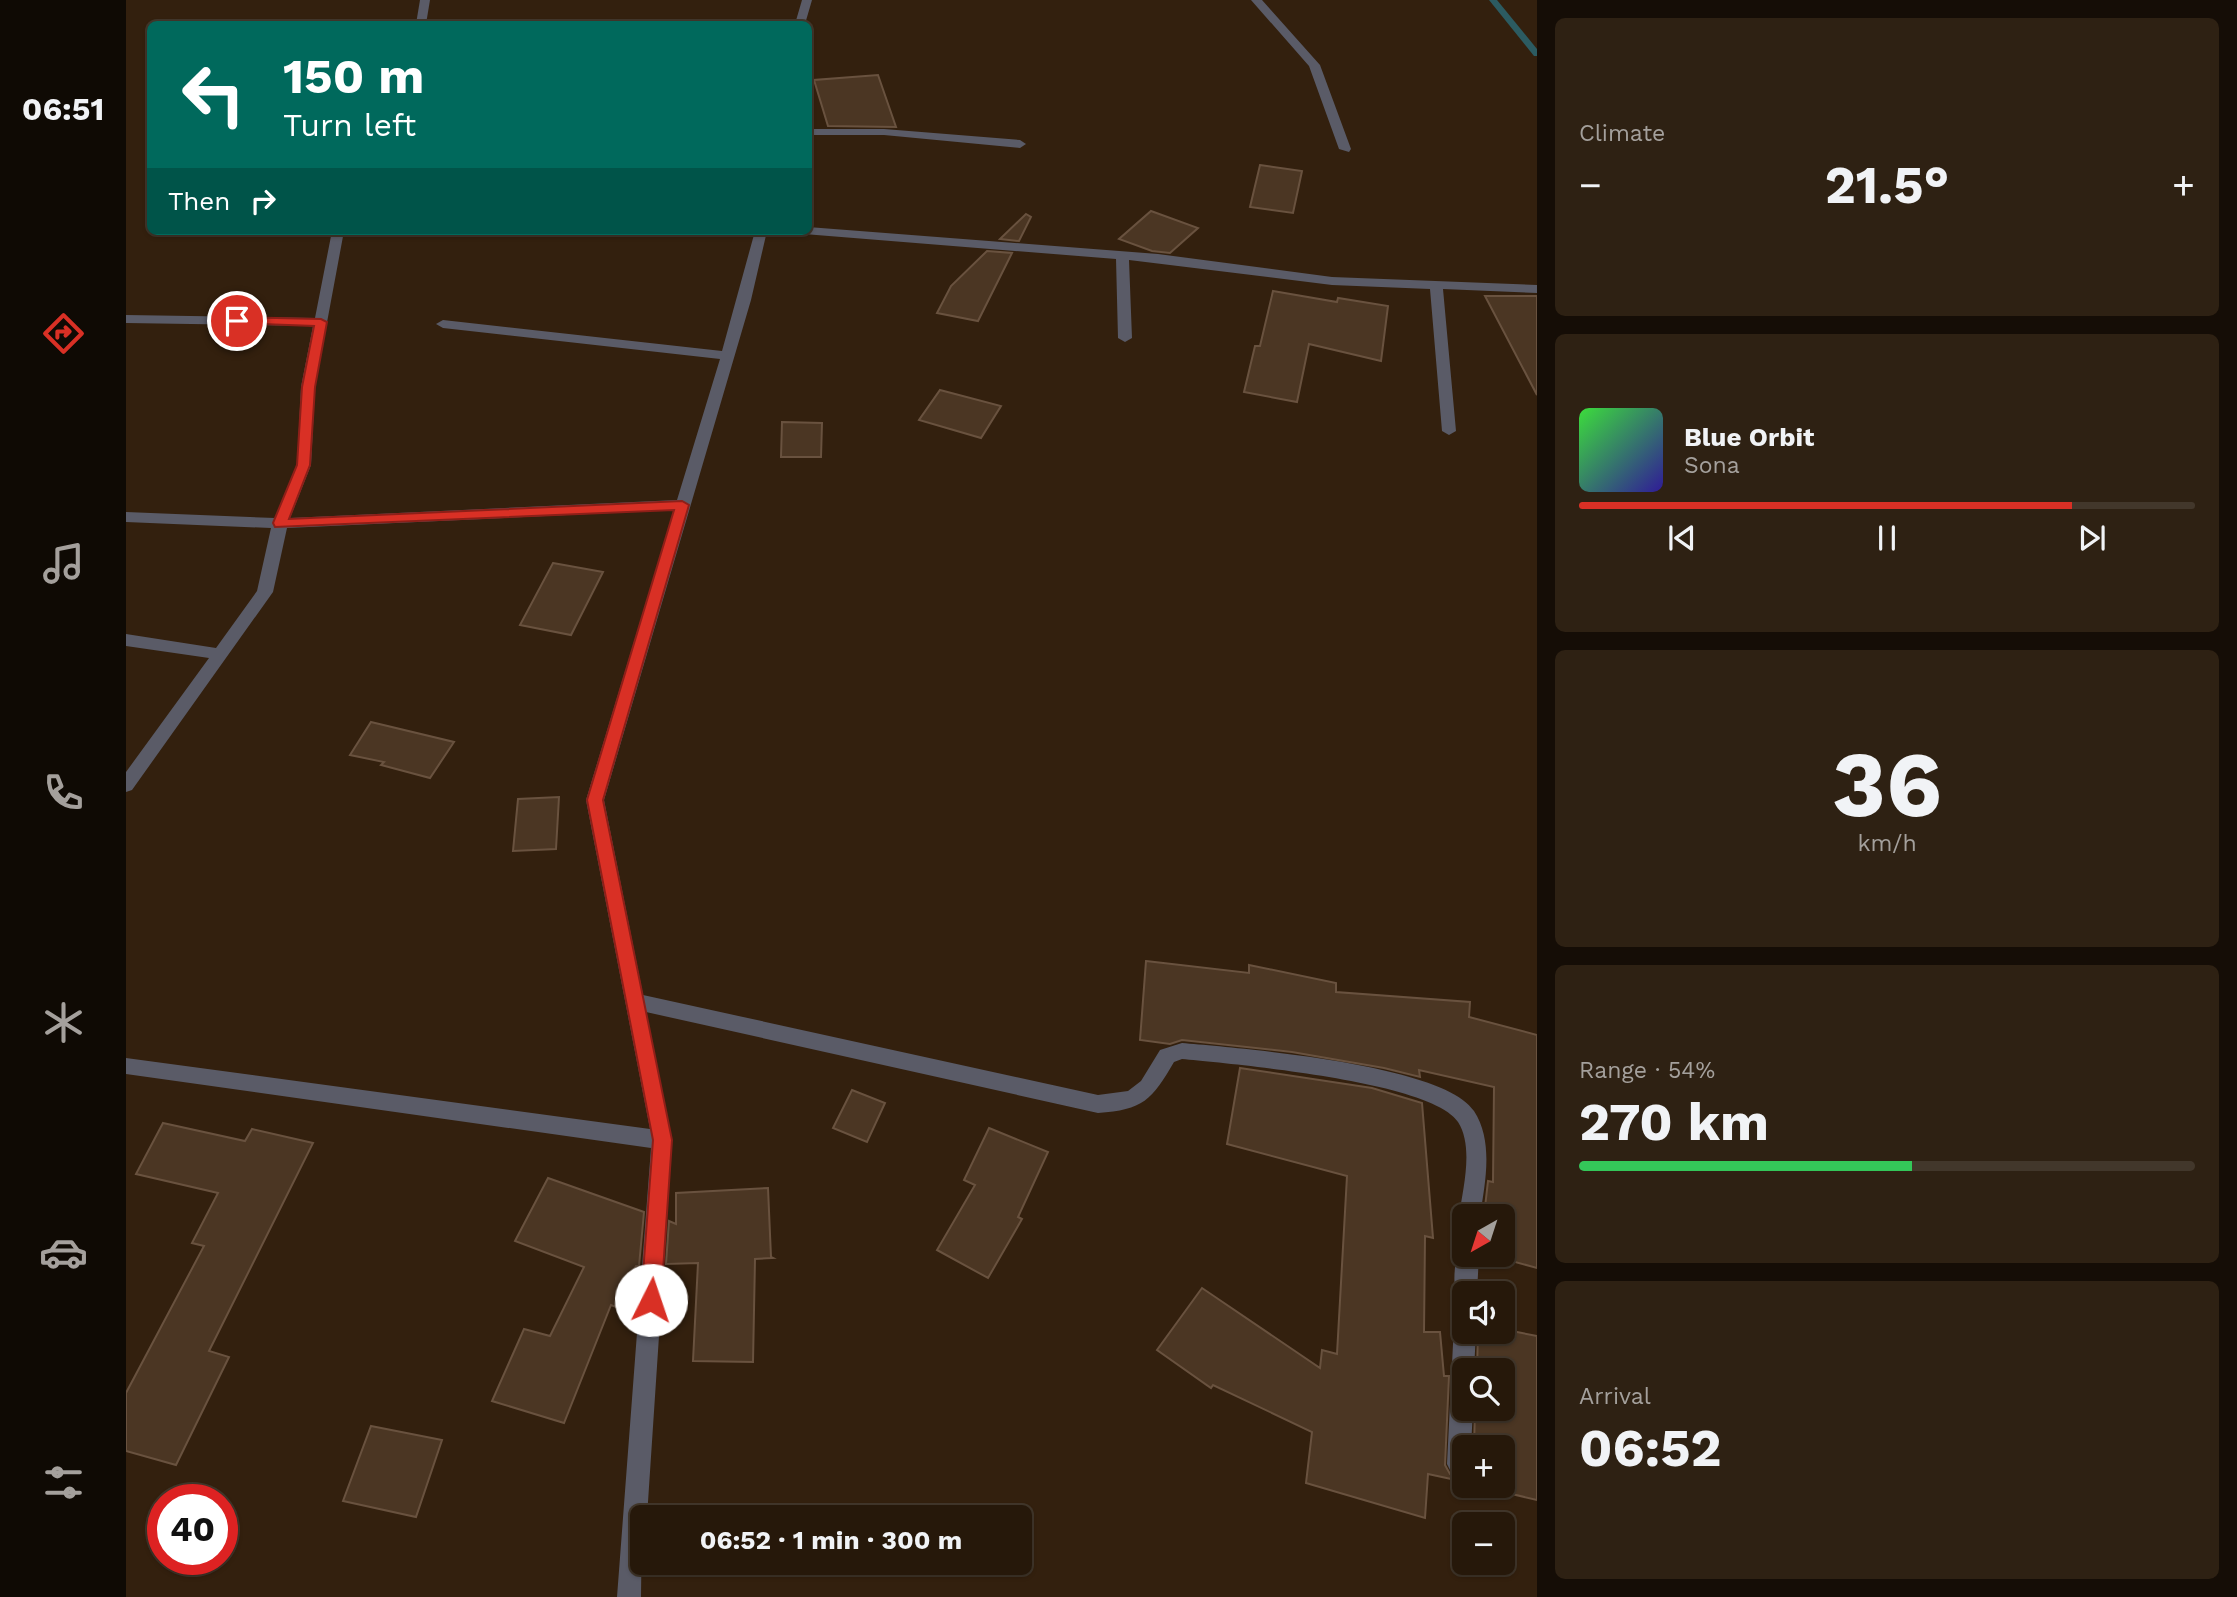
<!DOCTYPE html>
<html lang="en">
<head>
<meta charset="utf-8">
<style>
	:root { --surface:#26180a; --page:#2e2113; --text:#f1f3f6; --muted:#a4a09c; --line:#42372b; --accent:#d93025 }
	body { margin:0; font-family:"Work Sans",sans-serif; background:var(--page); color:var(--text); height:100vh; display:flex; flex-direction:column; font-size:26px; white-space:nowrap }
	* { box-sizing:border-box; margin:0 }
	p { font-size:23px; color:var(--muted) }
	.icon { flex:none; width:38px; height:38px; fill:none; stroke:currentColor; stroke-width:2; stroke-linecap:round; stroke-linejoin:round }
	.map { position:relative; flex:1; overflow:hidden }
	.sheet { display:flex; flex-direction:column; gap:18px; padding:18px; background:#150d06; width:700px }
	.sheet>* { flex:none }
	.top-card { position:absolute; left:21px; top:21px; width:665px; height:214px; border-radius:10px; box-shadow:0 2px 5px #0004,0 0 0 2px var(--line); background:#00695c; color:#fff; overflow:hidden }
	.needle { width:46px; rotate:219deg }
	.buttons { position:absolute; left:1326px; top:1204px; display:grid; gap:14px }
	.buttons a { display:grid; place-items:center; width:63px; height:63px; border-radius:10px; background:var(--surface); box-shadow:0 2px 5px #0004,0 0 0 2px var(--line); font-size:35px }
	.speed { position:absolute; left:21px; top:1484px; display:flex; gap:14px; font-size:35px; font-weight:700; text-align:center }
	.speed>* { display:grid; place-content:center; width:91px; height:91px; border-radius:50%; background:var(--surface); box-shadow:0 2px 5px #0004,0 0 0 2px var(--line); line-height:1 }
	.speed .limit { border:10px solid #d22; background:#fff; color:#111 }
	.pin { position:absolute; display:grid; place-items:center; width:60px; height:60px; color:#fff; margin:-30px; border:4px solid #fff; border-radius:50%; box-shadow:0 2px 7px #0007 }
	.me { position:absolute; width:77px; margin:-38px; rotate:4deg; stroke-linejoin:round; filter:drop-shadow(0 0 5px #0008) }
	.turn { display:flex; align-items:center; gap:24px; height:147px; padding:0 21px; font-size:32px }
	.turn .icon { width:91px; height:91px; stroke-width:2.5 }
	.turn b { display:block; font-size:49px; line-height:60px }
	.then { display:flex; align-items:center; height:66px; padding:0 21px; background:#0003; gap:14px; font-size:26px }
	.big { font-size:52px; font-weight:700; line-height:1.1 }
	.sheet .card { flex:1; display:flex; flex-direction:column; justify-content:center; gap:10px; min-width:0; padding:0 24px; border-radius:10px; background:var(--page) }
	.sheet .dial { align-items:center; gap:0 }
	.dial b { font-size:91px; line-height:1 }
	.song { display:flex; align-items:center; gap:21px }
	.cover { width:84px; height:84px; border-radius:10px; background:linear-gradient(135deg,hsl(120 70% 55%),hsl(250 70% 35%)) }
	.played { height:7px; border-radius:4px; background:linear-gradient(90deg,var(--accent) 80%,var(--line) 80%) }
	.keys { display:flex; justify-content:space-around; direction:ltr }
	.heat { display:flex; justify-content:space-between; align-items:center; font-size:38px; direction:ltr }
	.charge { height:10px; border-radius:5px; background:linear-gradient(90deg,#34c759 54%,var(--line) 0) }
	.trip { position:absolute; left:504px; top:1505px; width:402px; height:70px; border-radius:10px; background:var(--surface); box-shadow:0 2px 5px #0004,0 0 0 2px var(--line); font-weight:700; line-height:70px; text-align:center }
	main { display:flex; flex:1; min-height:0 }
	.menu { display:flex; flex-direction:column; width:126px; justify-content:space-around; align-items:center; background:#0f0a04; color:var(--muted) }
	.menu .icon { width:49px; height:49px }
	.menu .current { color:var(--accent) }
	.menu b { font-size:32px; color:var(--text) }
	.map>svg:first-child { display:block }
	.lines { fill:none; stroke-linecap:round; stroke-linejoin:round }
	.stream { fill:#2c5b61; fill-rule:evenodd }
	.building { fill:#4b3623; stroke:#69523f; stroke-width:2 }
	.minor { fill:#5a5b67; fill-rule:evenodd }
	.route { fill:#d93025; stroke:#8d1f18; stroke-width:2 }
</style>
</head>
<body>
<main>
<nav class="menu">
<b>06:51</b>
<svg class="icon current" aria-label="directions" viewBox="0 0 24 24"><path d="M12 3l9 9-9 9-9-9zM9 14v-3h6M13 9l2 2-2 2"/></svg>
<svg class="icon" aria-label="music" viewBox="0 0 24 24"><path d="M9 18V5l10-2v13"/><circle cx="6" cy="18" r="3"/><circle cx="16" cy="16" r="3"/></svg>
<svg class="icon" aria-label="phone" viewBox="0 0 24 24"><path d="M5 4h4l2 5-3 2q2 4 5 5l2-3 5 2v4C11 20 4 13 5 4z"/></svg>
<svg class="icon" aria-label="climate" viewBox="0 0 24 24"><path d="M12 3v18M4 7l16 10M4 17L20 7"/></svg>
<svg class="icon" aria-label="car" viewBox="0 0 24 24"><path d="M5 17H2v-5l4-1 3-4h7l3 4 3 1v5h-3M9 17h6M6 11h13"/><circle cx="7" cy="17" r="2"/><circle cx="17" cy="17" r="2"/></svg>
<svg class="icon" aria-label="filters" viewBox="0 0 24 24"><path d="M4 7h16M4 17h16"/><circle cx="9" cy="7" r="2"/><circle cx="15" cy="17" r="2"/></svg>
</nav>
<div class="map">
<svg width="1411" height="1597" viewBox="0 0 1411 1597">
	<rect width="100%" height="100%" fill="#33200e"/>
	<g class="lines">
		<!-- stream -->
		<path class="stream" d="M1363,0H1371L1411,49V56H1408Z"/>
	</g>
	<!-- building -->
	<g class="building">
		<path d="M752,75L770,127L702,126L688,80Z"/>
		<path d="M1134,165L1176,171L1167,213L1124,207Z"/>
		<path d="M1025,211L1072,228L1044,253L1026,251L993,239Z"/>
		<path d="M900,214L905,217L893,241L874,239Z"/>
		<path d="M861,251L886,253L852,321L811,313L825,286Z"/>
		<path d="M1147,291L1211,302L1212,298L1262,306L1255,361L1183,344L1171,402L1118,392L1129,346H1134Z"/>
		<path d="M1359,296H1411V395Z"/>
		<path d="M814,390L875,406L855,438L793,420Z"/>
		<path d="M656,422L696,423L695,457H655Z"/>
		<path d="M427,563L477,572L445,635L394,625Z"/>
		<path d="M245,722L328,742L304,778L255,765L258,762L224,755Z"/>
		<path d="M433,797L430,849L387,851L392,799Z"/>
		<path d="M1020,961L1123,973V965L1210,983V992L1344,1002L1343,1017L1411,1035V1268L1364,1255H1377V1216H1358L1362,1181L1367,1182L1368,1087L1293,1070L1294,1077L1258,1068L1166,1052L1056,1040L1044,1044L1014,1040Z"/>
		<path d="M1114,1068L1246,1088L1296,1103L1307,1238L1299,1236L1298,1332H1314L1318,1376H1323L1319,1465L1324,1474L1332,1478L1339,1476V1482L1302,1474L1299,1518L1180,1483L1186,1432L1087,1385L1085,1388L1031,1350L1076,1288L1194,1368L1196,1350L1211,1354L1221,1176L1101,1144Z"/>
		<path d="M726,1090L759,1103L741,1142L707,1128Z"/>
		<path d="M37,1123L119,1141L126,1129L187,1143L83,1351L103,1357L50,1465L0,1451V1393L78,1246L66,1243L92,1193L10,1174Z"/>
		<path d="M863,1128L922,1152L892,1217L896,1219L862,1278L811,1250L849,1185L838,1180Z"/>
		<path d="M422,1178L518,1212L513,1266H510L490,1307L485,1305L438,1423L366,1401L398,1329L424,1336L458,1267L389,1241Z"/>
		<path d="M642,1188L645,1257L647,1258L629,1259L627,1362L567,1361L572,1263L540,1264L543,1221L550,1224V1193Z"/>
		<path d="M1352,1332H1391L1411,1336V1500L1352,1486H1377V1447H1348L1349,1409H1377V1370H1351Z"/>
		<path d="M245,1426L316,1440L290,1517L217,1501Z"/>
	</g>
	<g class="lines">
		<!-- minor -->
		<g class="minor">
			<path d="M294,0H304L300,24H290Z"/>
			<path d="M676,0H686L679,24H669Z"/>
			<path d="M1125,0H1136L1194,65L1225,149L1223,152L1213,149L1183,66Z"/>
			<path d="M682,129H758L894,140L900,144L894,148L758,135H682Z"/>
			<path d="M682,227L1032,254L1206,277L1411,285V293L1317,289L1330,431L1323,435L1316,431L1304,289L1206,285L1003,260L1006,338L999,342L992,338L990,259L678,234L676,231H682Z"/>
			<path d="M206,231H218L189,387L185,465L164,518L551,500L594,359L317,328L310,324L317,320L596,351L629,231H641L625,300L478,800L517,995L972,1095L1002,1091L1015,1081L1034,1050L1056,1043C1113,1048 1318,1064 1348,1111C1368,1142 1359,1183 1354,1216H1339V1224L1333,1216C1337,1188 1348,1147 1332,1122C1306,1081 1107,1064 1056,1059L1048,1062C1026,1100 1017,1110 972,1113L520,1012L546,1140L521,1517H516L515,1597H491L525,1148L0,1074V1058L524,1129L460,800L548,510L161,528L147,592L6,790L0,792V772L83,658L0,646V634L90,648L131,591L145,528L0,522V512L149,518L171,465L175,387L187,326L0,323V315L189,318Z"/>
			<path d="M1339,1246V1255H1353L1351,1293H1339V1303L1332,1300C1326,1287 1328,1261 1334,1248Z"/>
			<path d="M1339,1314V1332H1350L1348,1370H1339V1409H1347L1345,1447H1339V1473L1333,1476L1325,1472L1321,1464L1328,1324L1331,1317Z"/>
		</g>
	</g>
	<!-- route -->
	<path class="route" d="M111,317L195,319L201,322L189,387L184,465L163,519L556,501L563,505L477,800L546,1140L535,1300L532,1307L525,1309L518,1307L515,1300L527,1140L461,800L548,510L149,527L147,523L171,465L176,387L188,326L107,323L105,321Z"/>
</svg>
<div class="buttons">
<a><svg class="needle" viewBox="-14 -14 28 28"><path d="M0-13l5 13h-10z" fill="#e53935"/><path d="M0 13l5-13h-10z" fill="#a4a09c"/></svg></a>
<a><svg class="icon" aria-label="sound" viewBox="0 0 24 24"><path d="M4 9h4l5-4v14l-5-4H4zM17 9q2 3 0 6"/></svg></a>
<a><svg class="icon" aria-label="search" viewBox="0 0 24 24"><circle cx="10" cy="10" r="6"/><path d="M15 15l6 6"/></svg></a>
<a>+</a>
<a>−</a>
</div>
<div class="speed"><div class="limit">40</div></div>
<div class="pin" style="left:111px;top:321px;background:#d93025"><svg class="icon" aria-label="arrive" viewBox="0 0 24 24"><path d="M6 21V4h12l-3 4 3 4H6"/></svg></div>
<svg class="me" style="left:525px;top:1300px" viewBox="-20 -20 40 40"><circle r="19" fill="#fff"/><path d="M0-13L10 11 0 6-10 11z" fill="#d93025"/></svg>
<div class="trip">06:52 · 1 min · 300 m</div>
<div class="top-card">
<div class="turn"><svg class="icon" aria-label="left" viewBox="0 0 24 24"><path d="M17 20v-9H6M10 6l-5 5 5 5"/></svg><div><b>150 m</b>Turn left</div></div>
<div class="then">Then<svg class="icon" aria-label="right" viewBox="0 0 24 24"><path d="M7 20v-9h11M14 6l5 5-5 5"/></svg></div>
</div>
</div>
<section class="sheet">
<div class="card"><p>Climate</p>
<div class="heat"><a>−</a><b class="big">21.5°</b><a>+</a></div>
</div>
<div class="card">
<div class="song"><i class="cover"></i><div><b>Blue Orbit</b><p>Sona</p></div></div>
<div class="played"></div>
<div class="keys"><svg class="icon" aria-label="previous" viewBox="0 0 24 24"><path d="M18 5L8 12l10 7zM5 5v14"/></svg><svg class="icon" aria-label="pause" viewBox="0 0 24 24"><path d="M8 5v14M16 5v14"/></svg><svg class="icon" aria-label="next" viewBox="0 0 24 24"><path d="M6 5l10 7-10 7zM19 5v14"/></svg></div>
</div>
<div class="card dial"><b>36</b><p>km/h</p></div>
<div class="card"><p>Range · 54%</p><b class="big">270 km</b><div class="charge"></div></div>
<div class="card"><p>Arrival</p><b class="big">06:52</b></div>
</section>
</main>
</body>
</html>
